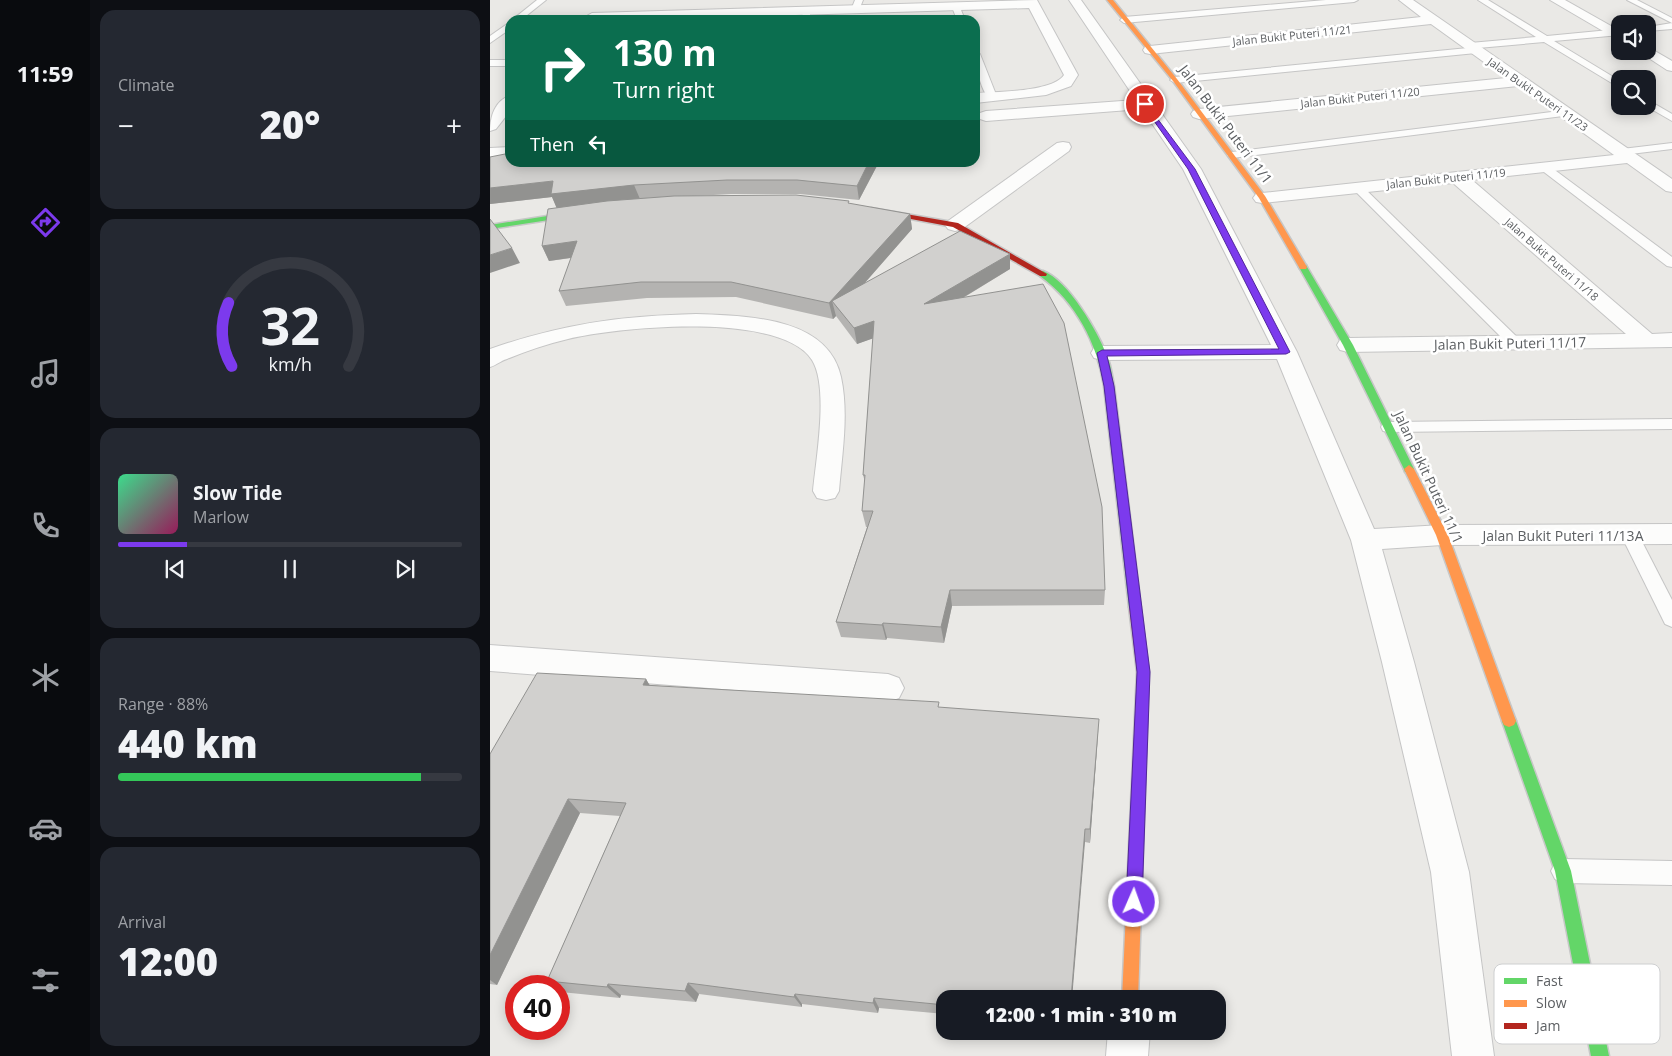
<!DOCTYPE html>
<html lang="en">
<head>
<meta charset="utf-8">
<style>
	:root { --surface:#171b24; --page:#242831; --text:#f1f3f6; --muted:#9ea1a6; --line:#363941; --accent:#7c3aed }
	body { margin:0; font-family:"Open Sans",sans-serif; background:var(--page); color:var(--text); height:100vh; display:flex; flex-direction:column; font-size:19px; white-space:nowrap }
	* { box-sizing:border-box; margin:0 }
	p { font-size:16px; color:var(--muted) }
	.icon { flex:none; width:28px; height:28px; fill:none; stroke:currentColor; stroke-width:2; stroke-linecap:round; stroke-linejoin:round }
	.map { position:relative; flex:1; overflow:hidden }
	.panel { display:flex; flex-direction:column; gap:10px; padding:10px; background:#0d0f14; width:400px }
	.panel>* { flex:none }
	.top-card { position:absolute; left:15px; top:15px; width:475px; height:152px; border-radius:15px; box-shadow:0 2px 12px #0003; background:#0b6e4f; color:#fff; overflow:hidden }
	.tools { position:absolute; left:1121px; top:15px; display:grid; gap:10px }
	.tools a { display:grid; place-items:center; width:45px; height:45px; border-radius:10px; background:var(--surface); box-shadow:0 2px 12px #0003; font-size:25px }
	.speed { position:absolute; left:15px; top:975px; display:flex; gap:10px; font-size:25px; font-weight:700; text-align:center }
	.speed>* { display:grid; place-content:center; width:65px; height:65px; border-radius:50%; background:var(--surface); box-shadow:0 2px 12px #0003; line-height:1 }
	.speed .limit { border:8px solid #d22; background:#fff; color:#111 }
	.pin { position:absolute; display:grid; place-items:center; width:42px; height:42px; color:#fff; margin:-21px; border:2px solid #fff; border-radius:50%; box-shadow:0 1px 5px #0007 }
	.me { position:absolute; width:55px; margin:-28px; rotate:2deg; stroke-linejoin:round; filter:drop-shadow(0 0 4px #0008) }
	.turn { display:flex; align-items:center; gap:18px; height:105px; padding:0 25px; font-size:22px }
	.turn .icon { width:65px; height:65px; stroke-width:2.5 }
	.turn b { display:block; font-size:35px; line-height:42px }
	.then { display:flex; align-items:center; height:48px; padding:0 25px; background:#0003; gap:10px; font-size:19px }
	.big { font-size:38px; font-weight:800; line-height:1.1 }
	.panel .widget { flex:1; display:flex; flex-direction:column; justify-content:center; gap:8px; min-width:0; padding:0 18px; border-radius:15px; background:var(--page) }
	.panel .dial { align-items:center; gap:0 }
	.dial svg { height:130px; overflow:visible; fill:none; stroke:var(--line); stroke-width:7; stroke-linecap:round; text-anchor:middle }
	.dial text { fill:var(--text); stroke:none }
	.song { display:flex; align-items:center; gap:15px }
	.cover { width:60px; height:60px; border-radius:8px; background:linear-gradient(135deg,hsl(150 70% 55%),hsl(330 70% 35%)) }
	.played { height:5px; border-radius:2px; background:linear-gradient(90deg,var(--accent) 20%,var(--line) 20%) }
	.keys { display:flex; justify-content:space-around; direction:ltr }
	.heat { display:flex; justify-content:space-between; align-items:center; font-size:28px; direction:ltr }
	.charge { height:8px; border-radius:4px; background:linear-gradient(90deg,#34c759 88%,var(--line) 0) }
	.trip { position:absolute; left:446px; top:990px; width:290px; height:50px; border-radius:15px; background:var(--surface); box-shadow:0 2px 12px #0003; font-weight:800; line-height:50px; text-align:center }
	main { display:flex; flex:1; min-height:0 }
	.dock { display:flex; flex-direction:column; width:90px; justify-content:space-around; align-items:center; background:#090b0e; color:var(--muted) }
	.dock .icon { width:35px; height:35px }
	.dock .on { color:var(--accent) }
	.dock b { font-size:22px; color:var(--text) }
	.map>svg:first-child { display:block }
	.lines { fill:none; stroke-linecap:round; stroke-linejoin:round }
	.lane-casing { stroke:#c5c5c5; stroke-width:2 }
	.street-casing { stroke:#c5c5c5; stroke-width:2 }
	.fast-casing { stroke:#c7c7c7; stroke-width:3 }
	.slow-casing { stroke:#c7c7c7; stroke-width:3 }
	.jam-casing { stroke:#c7c7c7; stroke-width:3 }
	.lane { fill:#fcfcfb; fill-rule:evenodd }
	.street { fill:#fcfcfb; fill-rule:evenodd }
	.fast { fill:#63d668; fill-rule:evenodd }
	.slow { fill:#ff974d; fill-rule:evenodd }
	.jam { fill:#b3261e; fill-rule:evenodd }
	.wall { fill:#b4b3b1 }
	.shaded-wall { fill:#929290 }
	.building { fill:#d1d0ce; stroke:#929290 }
	.route { fill:#7c3aed; stroke:#51269a }
	.labels { text-anchor:middle; dominant-baseline:central; stroke-width:5; stroke-linejoin:round; paint-order:stroke }
	.far-street-label { font-size:11px; fill:#5c5f62; stroke:#fff }
	.street-label { font-size:14px; fill:#5c5f62; stroke:#fff }
	.key { fill:#fff; stroke:#cecfd0; stroke-width:1 }
	.key-label { font-size:14px; fill:#5c5f62 }
</style>
</head>
<body>
<main>
<nav class="dock">
<b>11:59</b>
<svg class="icon on" aria-label="directions" viewBox="0 0 24 24"><path d="M12 3l9 9-9 9-9-9zM9 14v-3h6M13 9l2 2-2 2"/></svg>
<svg class="icon" aria-label="music" viewBox="0 0 24 24"><path d="M9 18V5l10-2v13"/><circle cx="6" cy="18" r="3"/><circle cx="16" cy="16" r="3"/></svg>
<svg class="icon" aria-label="phone" viewBox="0 0 24 24"><path d="M5 4h4l2 5-3 2q2 4 5 5l2-3 5 2v4C11 20 4 13 5 4z"/></svg>
<svg class="icon" aria-label="climate" viewBox="0 0 24 24"><path d="M12 3v18M4 7l16 10M4 17L20 7"/></svg>
<svg class="icon" aria-label="car" viewBox="0 0 24 24"><path d="M5 17H2v-5l4-1 3-4h7l3 4 3 1v5h-3M9 17h6M6 11h13"/><circle cx="7" cy="17" r="2"/><circle cx="17" cy="17" r="2"/></svg>
<svg class="icon" aria-label="filters" viewBox="0 0 24 24"><path d="M4 7h16M4 17h16"/><circle cx="9" cy="7" r="2"/><circle cx="15" cy="17" r="2"/></svg>
</nav>
<section class="panel">
<div class="widget"><p>Climate</p>
<div class="heat"><a>−</a><b class="big">20°</b><a>+</a></div>
</div>
<div class="widget dial"><svg viewBox="0 0 100 80">
<path d="M14 69A42 42 0 1 1 86 69"/>
<path d="M14 69A42 42 0 0 1 12 30" stroke="#7c3aed"/>
<text x="50" y="56" font-size="32" font-weight="700">32</text>
<text x="50" y="72" font-size="11">km/h</text>
</svg></div>
<div class="widget">
<div class="song"><i class="cover"></i><div><b>Slow Tide</b><p>Marlow</p></div></div>
<div class="played"></div>
<div class="keys"><svg class="icon" aria-label="previous" viewBox="0 0 24 24"><path d="M18 5L8 12l10 7zM5 5v14"/></svg><svg class="icon" aria-label="pause" viewBox="0 0 24 24"><path d="M8 5v14M16 5v14"/></svg><svg class="icon" aria-label="next" viewBox="0 0 24 24"><path d="M6 5l10 7-10 7zM19 5v14"/></svg></div>
</div>
<div class="widget"><p>Range · 88%</p><b class="big">440 km</b><div class="charge"></div></div>
<div class="widget"><p>Arrival</p><b class="big">12:00</b></div>
</section>
<div class="map">
<svg width="1182" height="1056" viewBox="0 0 1182 1056">
	<rect width="100%" height="100%" fill="#eae9e6"/>
	<g class="lines">
		<!-- lane casing -->
		<g class="lane-casing">
			<g id="lane">
				<path d="M47,0H56L31,20H22Z"/>
				<path d="M365,0H373L369,10L365,12L361,10Z"/>
				<path d="M836,0H868L864,2L634,23L630,20L634,17Z"/>
				<path d="M988,0H998L1057,36L1130,29V35L1064,41L1130,81V88L1054,42L988,48L991,50L986,53L685,83L680,80L685,77L978,48L976,46L980,43L1046,37Z"/>
				<path d="M1137,0H1147L1182,18V29L1158,31V27L1182,23Z"/>
				<path d="M463,5H469L475,20H467L462,7Z"/>
				<path d="M313,9L320,11V20H312Z"/>
				<path d="M20,22V29L0,43V36Z"/>
				<path d="M485,51L490,54L507,97L505,99L502,100C491,96 485,62 485,51Z"/>
				<rect x="0" y="60" width="20" height="6"/>
				<path d="M1158,100L1182,114V121L1156,106Z"/>
				<path d="M1077,110L1081,111V115L742,158L737,155L742,152Z"/>
				<path d="M1182,143V149L1132,155L1127,152L1132,149Z"/>
				<path d="M1054,164L1058,165L1182,257V267L1177,266L1050,169L1048,167L1050,165Z"/>
				<path d="M868,185L872,186L1029,339L1031,342L1029,345H1019L862,188L864,186Z"/>
				<path d="M1182,419V429L899,432L893,431L891,427L893,423L899,422Z"/>
				<path d="M1140,529L1146,530L1182,600V627L1175,624L1131,535L1134,530Z"/>
				<path d="M1073,859L1182,861V885L1073,883L1065,879L1061,871L1065,863Z"/>
			</g>
		</g>
		<!-- street casing -->
		<g class="street-casing">
			<g id="street">
				<path d="M547,0L588,75L581,86L556,95L485,103V93C505,92 563,92 574,75L539,8L135,20H98L95,17L102,13Z"/>
				<path d="M579,0H591L711,169L807,352L884,529L952,525L1182,524V544L952,545L892,549L924,662L979,872L1004,1056H962L941,872L892,662L861,540L787,359L612,360L604,358L601,353L604,348L612,346L781,345L693,169L652,109L496,121L490,119L488,116L490,113L496,111L646,100Z"/>
				<path d="M909,0H923L1182,179V192L1176,191L1137,163L982,180L1162,334L1182,333V347L858,352L850,350L847,345L850,340L858,338L1136,334L963,183L772,203L766,202L763,198L766,194L772,193L1124,155L1028,86L709,119L703,117L701,114L703,111L709,109L1016,78L941,24L660,54L655,53L653,50L655,47L660,46L931,17Z"/>
				<path d="M1060,0H1075L1130,31V41Z"/>
				<path d="M1158,47L1182,61V71L1177,70L1148,51H1158Z"/>
				<path d="M20,96V111L6,129L0,131C0,117 5,100 20,96Z"/>
				<path d="M573,142L579,143L581,147L579,151L472,229L465,231L458,229L455,225L458,221L567,143Z"/>
				<path d="M20,147V157L0,158V148Z"/>
				<path d="M206,314C255,316 338,316 351,377C359,414 352,454 349,491L345,498L336,500L327,498L323,491C326,459 339,387 322,360C291,311 128,327 78,339C57,344 36,351 17,359C10,361 7,365 0,367V349C72,324 129,316 206,314Z"/>
				<path d="M0,645L398,674L409,678L414,688L409,698L398,702L0,671Z"/>
				<path d="M618,1031H660L658,1056H616Z"/>
			</g>
		</g>
		<!-- fast casing -->
		<g class="fast-casing">
			<g id="fast">
				<path d="M95,210H98V214L0,229V225Z"/>
				<path d="M810,265H816L817,267L863,345L924,469L923,472H915L914,469L853,345L809,267Z"/>
				<path d="M553,271C578,280 608,332 617,356C621,365 622,376 624,386L651,607L649,610H641L639,607L614,386C607,343 586,302 550,276V272Z"/>
				<path d="M1019,715L1024,717L1026,721L1081,871L1119,1056H1101L1065,871L1012,721L1014,717Z"/>
			</g>
		</g>
		<!-- slow casing -->
		<g class="slow-casing">
			<g id="slow">
				<path d="M617,0H623L687,79L775,196L817,267L816,269H810L769,198L683,81Z"/>
				<path d="M919,465L924,469L958,535L1026,721L1024,725L1019,727L1014,725L1012,721L946,535L914,469Z"/>
				<path d="M645,602L649,604L651,607L659,672L648,999H632L647,672L639,607L641,604Z"/>
			</g>
		</g>
		<!-- jam casing -->
		<g class="jam-casing">
			<path id="jam" d="M381,208L468,223L557,274L556,276H550L463,227L384,212H381Z"/>
		</g>
		<!-- lane -->
		<use href="#lane" class="lane"/>
		<!-- street -->
		<use href="#street" class="street"/>
		<!-- fast -->
		<use href="#fast" class="fast"/>
		<!-- slow -->
		<use href="#slow" class="slow"/>
		<!-- jam -->
		<use href="#jam" class="jam"/>
	</g>
	<!-- wall -->
	<g class="wall">
		<path d="M0,157L20,162H389L369,200L310,194H241L206,196L359,204L420,214L422,229L374,284L520,254V269L473,298L615,590L614,605L462,606L454,643L397,638L396,640L351,637L346,622L377,527H376L372,511L375,482L373,475L383,338L367,344L346,316L343,319L246,297L157,298L76,306L69,291L81,258L59,261L52,246L67,208L62,197L0,204Z"/>
		<path d="M156,679L159,685L450,708L608,734L600,843L595,842L455,999V1014L389,1008L388,1013L312,1004V1007L209,994L206,1002L131,995L130,998L71,992L69,990V986H63L57,981L130,816L90,813L7,985L0,984V754Z"/>
	</g>
	<!-- shaded-wall -->
	<g class="shaded-wall">
		<path d="M379,162H389L369,200L367,186Z"/>
		<path d="M63,181L144,185L150,199L67,209L62,197L0,204V188Z"/>
		<path d="M420,214L422,229L350,311L342,301L346,316L343,319L339,303Z"/>
		<path d="M87,241L93,256L59,261L52,246Z"/>
		<path d="M22,248L30,263L0,273V255Z"/>
		<path d="M520,254V269L436,320L434,304Z"/>
		<path d="M384,321L387,337L367,344L364,328Z"/>
		<path d="M460,590L462,606L454,643L451,627Z"/>
		<path d="M393,623L397,638L396,640L392,625Z"/>
		<path d="M156,679L165,694L153,685Z"/>
		<path d="M609,719L608,734L600,843V829Z"/>
		<path d="M78,799L90,813L7,985L0,980V955Z"/>
		<path d="M595,829V842L582,999H581Z"/>
		<path d="M198,983L209,994L206,1002L195,991Z"/>
		<path d="M118,984L131,995L130,998L117,987Z"/>
		<path d="M305,994L312,1004V1007L304,997Z"/>
		<path d="M384,998L389,1008L388,1013L383,1003Z"/>
	</g>
	<!-- building -->
	<g class="building">
		<path d="M20,153V162H379L367,186L307,180H237L144,185L61,194L63,181L0,188V157Z"/>
		<path d="M306,195L359,201L358,203L420,214L339,303L241,282H151L69,291L87,241L52,246L58,209L117,201L184,196Z"/>
		<path d="M0,219L22,248L0,255Z"/>
		<path d="M470,231L520,254L434,304L553,284L574,323L612,507L615,590H460L451,627L393,623L392,625L346,622L383,511H372L375,475H373L384,321L364,328L342,301Z"/>
		<path d="M47,673L156,679L153,685L449,702L448,707L609,719L600,829H595L581,999H455V1005L384,998L383,1003L305,994L304,997L198,983L195,991L118,984L117,987L57,981L136,803L78,799L0,955V754Z"/>
	</g>
	<!-- route -->
	<path class="route" d="M655,102L705,169L800,352L796,354L617,356L624,386L660,672L652,902L650,908L644,910L638,908L636,902L647,672L614,386L607,353L612,350L789,349L698,169L652,104Z"/>
	<g class="labels">
		<!-- far-street labels -->
		<g class="far-street-label">
			<text transform="translate(802 35) rotate(-6)">Jalan Bukit Puteri 11/21</text>
			<text transform="translate(1048 94) rotate(35)">Jalan Bukit Puteri 11/23</text>
			<text transform="translate(870 97) rotate(-6)">Jalan Bukit Puteri 11/20</text>
			<text transform="translate(956 178) rotate(-6)">Jalan Bukit Puteri 11/19</text>
			<text transform="translate(1062 259) rotate(41)">Jalan Bukit Puteri 11/18</text>
		</g>
		<!-- street labels -->
		<g class="street-label">
			<text transform="translate(736 124) rotate(53)">Jalan Bukit Puteri 11/1</text>
			<text transform="translate(1020 343) rotate(-1)">Jalan Bukit Puteri 11/17</text>
			<text transform="translate(939 477) rotate(65)">Jalan Bukit Puteri 11/1</text>
			<text x="1073" y="535">Jalan Bukit Puteri 11/13A</text>
		</g>
	</g>
	<!-- legend -->
	<rect x="1004" y="964" width="166" height="80" rx="8" class="key"/>
	<rect x="1014" y="978" width="23" height="6" fill="#63d668"/>
	<rect x="1014" y="1000" width="23" height="7" fill="#ff974d"/>
	<rect x="1014" y="1023" width="23" height="6" fill="#b3261e"/>
	<g class="key-label">
		<text x="1046" y="986">Fast</text>
		<text x="1046" y="1008">Slow</text>
		<text x="1046" y="1031">Jam</text>
	</g>
</svg>
<div class="tools">
<a><svg class="icon" aria-label="sound" viewBox="0 0 24 24"><path d="M4 9h4l5-4v14l-5-4H4zM17 9q2 3 0 6"/></svg></a>
<a><svg class="icon" aria-label="search" viewBox="0 0 24 24"><circle cx="10" cy="10" r="6"/><path d="M15 15l6 6"/></svg></a>
</div>
<div class="speed"><div class="limit">40</div></div>
<div class="pin" style="left:655px;top:104px;background:#d93025"><svg class="icon" aria-label="arrive" viewBox="0 0 24 24"><path d="M6 21V4h12l-3 4 3 4H6"/></svg></div>
<svg class="me" style="left:644px;top:902px" viewBox="-20 -20 40 40"><circle r="17" fill="#7c3aed" stroke="#fff" stroke-width="3"/><path d="M0-11L8 9 0 5-8 9z" fill="#fff"/></svg>
<div class="trip">12:00 · 1 min · 310 m</div>
<div class="top-card">
<div class="turn"><svg class="icon" aria-label="right" viewBox="0 0 24 24"><path d="M7 20v-9h11M14 6l5 5-5 5"/></svg><div><b>130 m</b>Turn right</div></div>
<div class="then">Then<svg class="icon" aria-label="left" viewBox="0 0 24 24"><path d="M17 20v-9H6M10 6l-5 5 5 5"/></svg></div>
</div>
</div>
</main>
</body>
</html>
